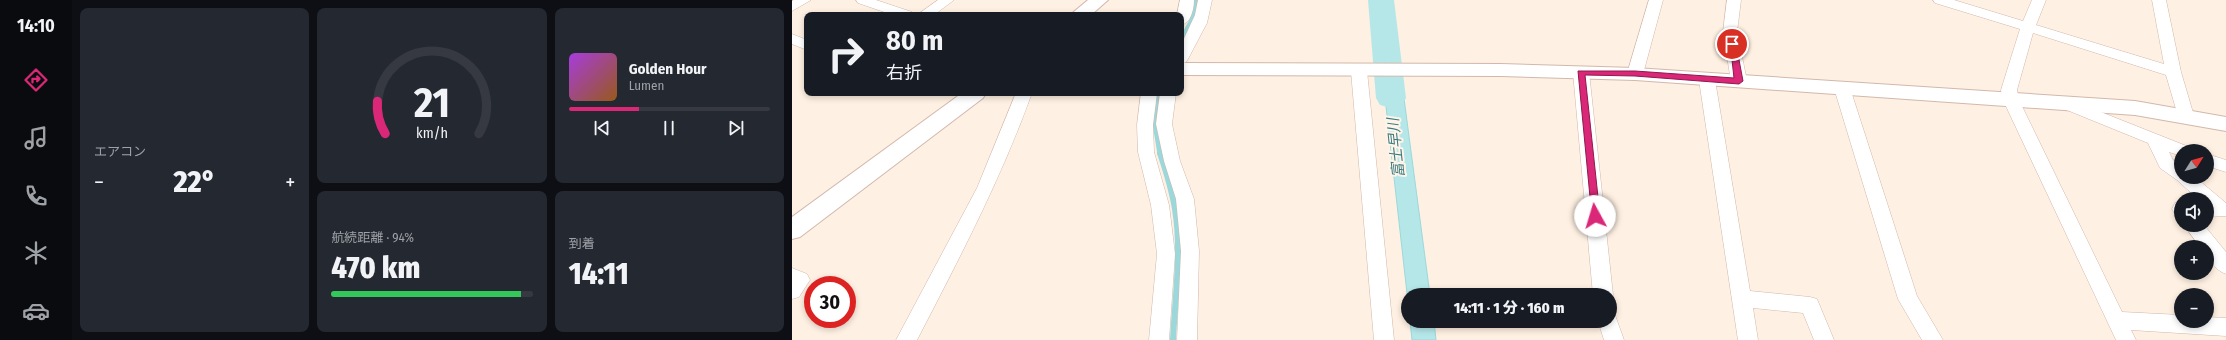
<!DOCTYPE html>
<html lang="ja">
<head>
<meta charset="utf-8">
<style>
	:root { --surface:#171b24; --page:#242831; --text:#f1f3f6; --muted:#9ea1a6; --line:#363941; --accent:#db2777 }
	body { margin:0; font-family:"Fira Sans Condensed","Noto Sans JP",sans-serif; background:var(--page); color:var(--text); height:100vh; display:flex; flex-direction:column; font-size:15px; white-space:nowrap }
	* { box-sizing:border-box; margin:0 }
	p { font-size:13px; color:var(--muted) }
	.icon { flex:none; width:22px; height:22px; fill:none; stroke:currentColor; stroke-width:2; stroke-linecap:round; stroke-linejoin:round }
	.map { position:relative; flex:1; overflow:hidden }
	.details { display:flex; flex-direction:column; gap:8px; padding:8px; background:#0d0f14; width:720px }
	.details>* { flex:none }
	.top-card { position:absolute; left:12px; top:12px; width:380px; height:84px; border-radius:8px; box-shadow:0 2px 6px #0003; background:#171b24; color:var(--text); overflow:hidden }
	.needle { width:26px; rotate:53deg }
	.tools { position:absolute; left:1382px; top:144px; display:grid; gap:8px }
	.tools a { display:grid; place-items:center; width:40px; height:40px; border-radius:50%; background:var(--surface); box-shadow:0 2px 6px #0003; font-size:20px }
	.speed { position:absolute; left:12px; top:276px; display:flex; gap:8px; font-size:20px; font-weight:700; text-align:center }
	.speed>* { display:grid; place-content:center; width:52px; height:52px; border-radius:50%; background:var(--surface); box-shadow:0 2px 6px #0003; line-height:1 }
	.speed .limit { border:6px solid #d22; background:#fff; color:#111 }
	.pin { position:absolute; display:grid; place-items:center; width:34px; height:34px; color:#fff; margin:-17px; border:2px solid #fff; border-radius:50%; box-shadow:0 1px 4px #0007 }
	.me { position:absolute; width:44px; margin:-22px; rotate:354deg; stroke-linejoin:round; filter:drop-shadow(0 0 3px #0008) }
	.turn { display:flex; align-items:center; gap:14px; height:84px; padding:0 16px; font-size:18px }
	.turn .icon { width:52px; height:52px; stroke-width:2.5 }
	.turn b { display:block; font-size:28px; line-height:34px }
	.big { font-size:30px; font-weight:800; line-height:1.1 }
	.details .tile { flex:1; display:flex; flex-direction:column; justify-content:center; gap:6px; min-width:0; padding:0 14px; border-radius:8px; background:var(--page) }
	.details .dial { align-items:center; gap:0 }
	.dial svg { height:104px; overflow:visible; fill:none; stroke:var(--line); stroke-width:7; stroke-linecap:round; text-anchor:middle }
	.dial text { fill:var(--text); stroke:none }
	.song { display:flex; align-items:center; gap:12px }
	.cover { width:48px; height:48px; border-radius:6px; background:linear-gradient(135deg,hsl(280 70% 55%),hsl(30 70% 35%)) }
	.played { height:4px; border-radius:2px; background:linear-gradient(90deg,var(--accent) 35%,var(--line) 35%) }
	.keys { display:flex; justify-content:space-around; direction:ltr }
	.heat { display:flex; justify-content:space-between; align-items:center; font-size:22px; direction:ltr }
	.charge { height:6px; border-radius:3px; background:linear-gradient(90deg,#34c759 94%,var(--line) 0) }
	.details .tiles { flex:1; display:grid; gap:8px; grid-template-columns:repeat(3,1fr) }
	.tile:first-child { grid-row:span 2 }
	.trip { position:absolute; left:609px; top:288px; width:216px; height:40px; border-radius:20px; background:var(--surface); box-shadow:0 2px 6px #0003; font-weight:800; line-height:40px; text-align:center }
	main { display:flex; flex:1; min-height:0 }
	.dock { display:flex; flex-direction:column; width:72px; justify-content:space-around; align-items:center; background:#090b0e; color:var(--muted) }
	.dock .icon { width:28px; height:28px }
	.dock .selected { color:var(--accent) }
	.dock b { font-size:18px; color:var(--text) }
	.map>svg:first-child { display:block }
	.water { fill:#b5e7e9; stroke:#9bd8db }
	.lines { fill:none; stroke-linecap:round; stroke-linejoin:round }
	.stream-far1 { stroke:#9bd8db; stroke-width:5 }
	.stream { stroke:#9bd8db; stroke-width:6 }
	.river { fill:#b5e7e9; fill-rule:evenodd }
	.minor-casing { stroke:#d2b8ab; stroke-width:1 }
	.tertiary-casing { stroke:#d2b8ab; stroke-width:2 }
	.minor { fill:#fff; fill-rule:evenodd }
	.tertiary { fill:#fff; fill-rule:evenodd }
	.route { fill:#db2777; stroke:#8e194d }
	.labels { text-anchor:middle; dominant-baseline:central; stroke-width:4; stroke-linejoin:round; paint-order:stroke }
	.water-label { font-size:15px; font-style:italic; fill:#3a7a7e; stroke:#fff4ea }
</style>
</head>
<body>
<main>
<nav class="dock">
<b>14:10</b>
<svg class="icon selected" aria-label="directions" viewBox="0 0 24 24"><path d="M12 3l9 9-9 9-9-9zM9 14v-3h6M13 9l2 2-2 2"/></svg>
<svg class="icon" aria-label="music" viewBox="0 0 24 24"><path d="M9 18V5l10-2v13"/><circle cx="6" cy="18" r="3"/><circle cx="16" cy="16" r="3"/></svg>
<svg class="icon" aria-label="phone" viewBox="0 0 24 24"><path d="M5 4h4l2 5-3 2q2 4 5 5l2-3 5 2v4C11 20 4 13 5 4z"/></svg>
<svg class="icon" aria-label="climate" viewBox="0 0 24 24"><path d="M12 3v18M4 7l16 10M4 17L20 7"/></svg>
<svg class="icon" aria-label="car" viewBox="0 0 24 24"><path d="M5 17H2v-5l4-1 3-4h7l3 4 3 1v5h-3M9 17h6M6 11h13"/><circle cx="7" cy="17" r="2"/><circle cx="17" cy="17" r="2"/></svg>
</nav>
<section class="details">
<div class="tiles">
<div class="tile"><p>エアコン</p>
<div class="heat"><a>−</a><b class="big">22°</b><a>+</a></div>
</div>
<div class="tile dial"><svg viewBox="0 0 100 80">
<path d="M14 69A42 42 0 1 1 86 69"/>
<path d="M14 69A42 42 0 0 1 8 44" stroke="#db2777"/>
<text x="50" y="56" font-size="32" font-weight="700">21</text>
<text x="50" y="72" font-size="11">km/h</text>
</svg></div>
<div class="tile">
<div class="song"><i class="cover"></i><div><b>Golden Hour</b><p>Lumen</p></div></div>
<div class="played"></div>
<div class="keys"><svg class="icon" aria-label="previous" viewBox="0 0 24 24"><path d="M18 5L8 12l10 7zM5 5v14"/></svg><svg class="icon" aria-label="pause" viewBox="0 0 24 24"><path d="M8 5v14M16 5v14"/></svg><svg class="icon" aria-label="next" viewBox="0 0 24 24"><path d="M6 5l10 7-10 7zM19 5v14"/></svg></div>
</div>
<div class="tile"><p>航続距離 · 94%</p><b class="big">470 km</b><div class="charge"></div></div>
<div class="tile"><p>到着</p><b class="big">14:11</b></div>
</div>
</section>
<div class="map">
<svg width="1434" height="340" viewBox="0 0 1434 340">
	<rect width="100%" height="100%" fill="#fef0e2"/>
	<!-- water -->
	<g class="water">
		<path d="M588,53H606L638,295H616V302Z"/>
		<path d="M618,321H642L644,340H620Z"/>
	</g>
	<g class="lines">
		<!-- stream-far1 -->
		<g class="stream-far1">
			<path d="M389,41L400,20L404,0"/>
			<path d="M367,93L363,124L368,154"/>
		</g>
		<!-- stream -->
		<path class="stream" d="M368,153C374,171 380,190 383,209C390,252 383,297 381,340"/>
		<!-- river -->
		<path class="river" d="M576,0H602L614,98L610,105L599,108L588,105L584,98Z"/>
		<!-- minor casing -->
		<g class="minor-casing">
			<g id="minor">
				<path d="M2,0H19L0,11V1Z"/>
				<path d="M64,0H84L120,12L122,15H101L66,3Z"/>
				<path d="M146,0H162L142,15H125Z"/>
				<path d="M388,0H402C402,9 399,23 389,25V15H385Z"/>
				<path d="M406,0H420L415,23L396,59L394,62L389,64V45L403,15Z"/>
				<path d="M857,0H871L851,74L848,78H838L835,74Z"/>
				<path d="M935,0H949L945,32L955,81L952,85H942L939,81L931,32Z"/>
				<path d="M1141,0H1162L1231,21L1240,0H1254L1244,25L1372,64L1360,0H1374L1389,72L1402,116L1400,120L1394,122L1388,120L1386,116L1374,75L1241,33L1225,90L1227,100L1330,312L1389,315V321H1415V317L1434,318V336L1339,330L1344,340H1324L1211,100L1209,90L1228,29L1143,3Z"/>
				<path d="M0,34L15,40V50L0,44Z"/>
				<path d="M567,66L572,67L575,71L602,340H582L559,71L562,67Z"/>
				<path d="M789,67L794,68L797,72L821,295L818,301V295H801L781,72L784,68Z"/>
				<path d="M915,75L920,76L923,80L958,291L1018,297L1025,299L1042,340H1022L1011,313L961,308L966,340H946L907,80L910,76Z"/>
				<path d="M1050,83L1055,84L1058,88L1125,296L1151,340H1130L1106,299L1042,88L1045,84Z"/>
				<path d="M224,93H240C209,179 167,259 125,340H104L185,188Z"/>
				<path d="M349,93H365L361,125L362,152L377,205L383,254L377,340H357L365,254L359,205L346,152L345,125Z"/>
				<path d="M368,93H384L380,124L388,161L402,199L407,251L405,340H385L389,251L384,199L372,161L364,124Z"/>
				<path d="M1271,97L1397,147L1399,151H1389V156L1377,152L1381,160L1389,166V177H1403L1434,203V216L1415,217V199H1406L1385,180L1368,168L1356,143L1265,106L1263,102L1265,98Z"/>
				<path d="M1415,154L1434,160V172L1415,166Z"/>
				<path d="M1389,201V216L1383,214L1380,209L1383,203Z"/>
				<path d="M1392,225H1412L1434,252V274C1423,270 1415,259 1415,247H1408Z"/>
				<path d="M0,268L15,274L18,280L7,297L0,299Z"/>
				<path d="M818,313L823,315L832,340H812L806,321H818Z"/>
			</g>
		</g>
		<!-- tertiary casing -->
		<g class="tertiary-casing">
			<g id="tertiary">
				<path d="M296,0H316L299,15H278Z"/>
				<path d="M389,63L709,64L843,68L1343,101L1434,117V131L1343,115L843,80L709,76L389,75Z"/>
				<path d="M170,93H194L191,98L8,237L0,239V217Z"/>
			</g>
		</g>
		<!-- minor -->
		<use href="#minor" class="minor"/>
		<!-- tertiary -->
		<use href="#tertiary" class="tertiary"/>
	</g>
	<!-- route -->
	<path class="route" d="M938,42L944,44L951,81L947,84L843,76L793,75L808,216L803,219L800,218L786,71H843L942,78Z"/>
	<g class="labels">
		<!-- water labels -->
		<g class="water-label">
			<text transform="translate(604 148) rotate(-96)">富士早川</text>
		</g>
	</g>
</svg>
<div class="tools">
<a><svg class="needle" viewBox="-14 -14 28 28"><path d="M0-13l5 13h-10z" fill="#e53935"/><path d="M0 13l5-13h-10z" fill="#9ea1a6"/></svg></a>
<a><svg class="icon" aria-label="sound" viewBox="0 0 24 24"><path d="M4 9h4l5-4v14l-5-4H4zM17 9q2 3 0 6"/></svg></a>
<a>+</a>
<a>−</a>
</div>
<div class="speed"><div class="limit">30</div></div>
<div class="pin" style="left:940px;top:44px;background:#d93025"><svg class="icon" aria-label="arrive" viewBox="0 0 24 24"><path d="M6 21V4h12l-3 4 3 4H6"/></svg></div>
<svg class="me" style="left:803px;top:216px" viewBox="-20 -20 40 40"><circle r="19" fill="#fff"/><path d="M0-13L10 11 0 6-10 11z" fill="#db2777"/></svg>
<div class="trip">14:11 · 1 分 · 160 m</div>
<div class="top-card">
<div class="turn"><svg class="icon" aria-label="right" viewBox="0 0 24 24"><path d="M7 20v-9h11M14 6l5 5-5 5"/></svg><div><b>80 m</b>右折</div></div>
</div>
</div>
</main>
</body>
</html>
